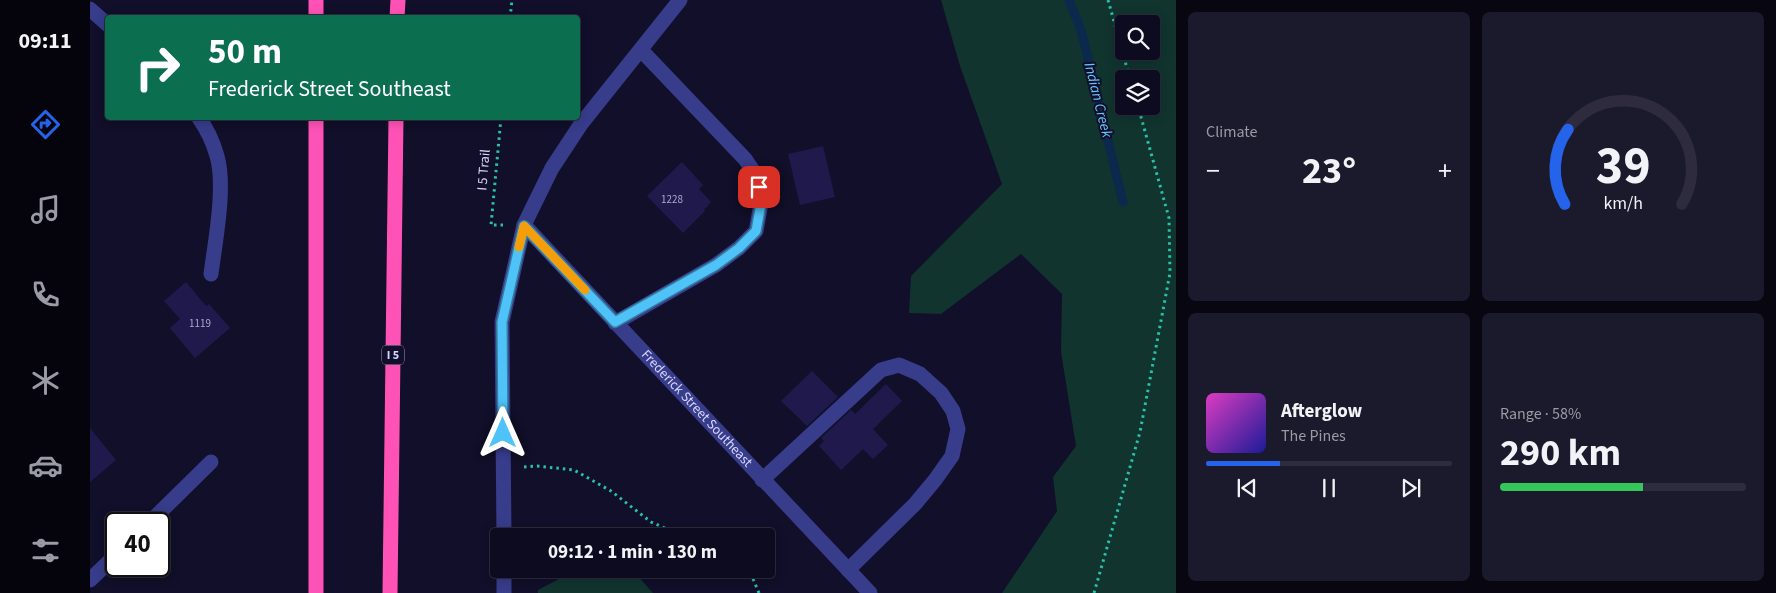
<!DOCTYPE html>
<html lang="en">
<head>
<meta charset="utf-8">
<style>
	:root { --surface:#0d0b1f; --page:#1b192c; --text:#f1f3f6; --muted:#9a9ba4; --line:#2d2b3d; --accent:#2563eb }
	body { margin:0; font-family:"Source Sans 3",sans-serif; background:var(--page); color:var(--text); height:100vh; display:flex; flex-direction:column; font-size:19px; white-space:nowrap }
	* { box-sizing:border-box; margin:0 }
	p { font-size:16px; color:var(--muted) }
	.icon { flex:none; width:28px; height:28px; fill:none; stroke:currentColor; stroke-width:2; stroke-linecap:round; stroke-linejoin:round }
	.map { position:relative; flex:1; overflow:hidden }
	.details { display:flex; flex-direction:column; gap:12px; padding:12px; background:#070611; width:600px }
	.details>* { flex:none }
	.guide { position:absolute; left:15px; top:15px; width:475px; height:105px; border-radius:5px; box-shadow:0 2px 12px #0003,0 0 0 1px var(--line); background:#0b6e4f; color:#fff; overflow:hidden }
	.fabs { position:absolute; left:1025px; top:15px; display:grid; gap:10px }
	.fabs a { display:grid; place-items:center; width:45px; height:45px; border-radius:5px; background:var(--surface); box-shadow:0 2px 12px #0003,0 0 0 1px var(--line); font-size:25px }
	.speed { position:absolute; left:15px; top:512px; display:flex; gap:10px; font-size:25px; font-weight:700; text-align:center }
	.speed>* { display:grid; place-content:center; width:65px; height:65px; border-radius:50%; background:var(--surface); box-shadow:0 2px 12px #0003,0 0 0 1px var(--line); line-height:1 }
	.speed .limit { border:2px solid #111; border-radius:8px; background:#fff; color:#111 }
	.pin { position:absolute; display:grid; place-items:center; width:42px; height:42px; color:#fff; margin:-21px; border-radius:10px; box-shadow:0 2px 8px #0006 }
	.me { position:absolute; width:55px; margin:-28px; rotate:0deg; stroke-linejoin:round; filter:drop-shadow(0 0 4px #0008) }
	.turn { display:flex; align-items:center; gap:18px; height:105px; padding:0 20px; font-size:22px }
	.turn .icon { width:65px; height:65px; stroke-width:2.5 }
	.turn b { display:block; font-size:35px; line-height:42px }
	.big { font-size:38px; font-weight:700; line-height:1.1 }
	.details .widget { flex:1; display:flex; flex-direction:column; justify-content:center; gap:8px; min-width:0; padding:0 18px; border-radius:8px; background:var(--page) }
	.details .dial { align-items:center; gap:0 }
	.dial svg { height:130px; overflow:visible; fill:none; stroke:var(--line); stroke-width:7; stroke-linecap:round; text-anchor:middle }
	.dial text { fill:var(--text); stroke:none }
	.song { display:flex; align-items:center; gap:15px }
	.cover { width:60px; height:60px; border-radius:8px; background:linear-gradient(135deg,hsl(310 70% 55%),hsl(240 70% 35%)) }
	.played { height:5px; border-radius:2px; background:linear-gradient(90deg,var(--accent) 30%,var(--line) 30%) }
	.keys { display:flex; justify-content:space-around; direction:ltr }
	.heat { display:flex; justify-content:space-between; align-items:center; font-size:28px; direction:ltr }
	.charge { height:8px; border-radius:4px; background:linear-gradient(90deg,#34c759 58%,var(--line) 0) }
	.details .tiles { flex:1; display:grid; gap:12px; grid-template-columns:repeat(2,1fr) }
	.trip { position:absolute; left:400px; top:528px; width:285px; height:50px; border-radius:5px; background:var(--surface); box-shadow:0 2px 12px #0003,0 0 0 1px var(--line); font-weight:700; line-height:50px; text-align:center }
	main { display:flex; flex:1; min-height:0 }
	.dock { display:flex; flex-direction:column; width:90px; justify-content:space-around; align-items:center; background:#05040c; color:var(--muted) }
	.dock .icon { width:35px; height:35px }
	.dock .selected { color:var(--accent) }
	.dock b { font-size:22px; color:var(--text) }
	.map>svg:first-child { display:block }
	.green { fill:#11342f; fill-rule:evenodd }
	.lines { fill:none; stroke-linecap:round; stroke-linejoin:round }
	.stream { stroke:#0a294d; stroke-width:9 }
	.building { fill:#1f1a4b }
	.path { stroke:#29c1a9; stroke-width:3; stroke-dasharray:2.5 4; stroke-linecap:butt }
	.minor { stroke:#373c8b; stroke-width:15 }
	.highway { stroke:#ff52b6; stroke-width:15 }
	.route-casing { stroke:#337fa1; stroke-width:12 }
	.route { stroke:#4fc3f7; stroke-width:9 }
	.slow { stroke:#f59e0b; stroke-width:9 }
	.labels { text-anchor:middle; dominant-baseline:central; stroke-width:4; stroke-linejoin:round; paint-order:stroke }
	.number-label { font-size:11px; fill:#aaa8d2 }
	.shield { fill:#110f29; stroke:#9c9bbf; stroke-width:1 }
	.shield-label { font-size:12px; font-weight:bold; fill:#d8d7ff }
	.street-label { font-size:14px; fill:#d8d7ff; stroke:#110f29 }
	.water-label { font-size:15px; font-style:italic; fill:#65c7ff; stroke:#110f29 }
</style>
</head>
<body>
<main>
<nav class="dock">
<b>09:11</b>
<svg class="icon selected" aria-label="directions" viewBox="0 0 24 24"><path d="M12 3l9 9-9 9-9-9zM9 14v-3h6M13 9l2 2-2 2"/></svg>
<svg class="icon" aria-label="music" viewBox="0 0 24 24"><path d="M9 18V5l10-2v13"/><circle cx="6" cy="18" r="3"/><circle cx="16" cy="16" r="3"/></svg>
<svg class="icon" aria-label="phone" viewBox="0 0 24 24"><path d="M5 4h4l2 5-3 2q2 4 5 5l2-3 5 2v4C11 20 4 13 5 4z"/></svg>
<svg class="icon" aria-label="climate" viewBox="0 0 24 24"><path d="M12 3v18M4 7l16 10M4 17L20 7"/></svg>
<svg class="icon" aria-label="car" viewBox="0 0 24 24"><path d="M5 17H2v-5l4-1 3-4h7l3 4 3 1v5h-3M9 17h6M6 11h13"/><circle cx="7" cy="17" r="2"/><circle cx="17" cy="17" r="2"/></svg>
<svg class="icon" aria-label="filters" viewBox="0 0 24 24"><path d="M4 7h16M4 17h16"/><circle cx="9" cy="7" r="2"/><circle cx="15" cy="17" r="2"/></svg>
</nav>
<div class="map">
<svg width="1086" height="593" viewBox="0 0 1086 593">
	<rect width="100%" height="100%" fill="#110f29"/>
	<!-- green -->
	<g class="green">
		<path d="M851,0H1086V593H912L967,511L963,477L986,446L971,352L972,294L931,254L851,314L819,313L821,276L912,184L870,66ZM1034,24H1061V51H1034ZM1034,79H1061V106H1034Z"/>
		<path d="M488,569H530L545,573L563,593H448V590Z"/>
	</g>
	<g class="lines">
		<!-- stream -->
		<path class="stream" d="M979,0L991,30L1033,202"/>
	</g>
	<!-- building -->
	<g class="building">
		<path d="M733,146L745,197L710,205L698,154Z"/>
		<path d="M592,162L613,185L609,189L621,202L614,210L615,211L593,233L557,196Z"/>
		<path d="M96,282L116,306L119,304L140,328L105,358L80,328L90,319L74,301Z"/>
		<path d="M722,371L748,397L717,426L691,401Z"/>
		<path d="M796,384L812,401L783,429L798,445L783,459L773,449L751,470L729,446L734,441L731,438L761,410L765,414Z"/>
		<path d="M0,428L26,460L0,482Z"/>
	</g>
	<g class="lines">
		<!-- path -->
		<g class="path">
			<path d="M1018,0L1040,79"/>
			<path d="M420,18L422,0"/>
			<path d="M411,118L401,225H413"/>
			<path d="M434,467L447,466L484,470L521,491L561,522L593,536"/>
			<path d="M655,569L661,574L669,593"/>
			<path d="M1004,593L1050,432L1080,273L1079,218L1048,106"/>
		</g>
		<!-- minor -->
		<g class="minor">
			<path d="M0,9L18,25"/>
			<path d="M109,118C117,129 123,142 127,156C136,187 125,242 121,274"/>
			<path id="s1" d="M434,225L780,593"/>
			<path d="M525,323L626,265L649,248L666,231L672,198L666,175L655,159L551,50"/>
			<path d="M672,480L791,370L809,365L830,374L851,393L863,411L868,429L862,456L845,480L825,504L758,570"/>
			<path d="M58,524L121,462"/>
			<path d="M414,536L412,322L434,225L462,168L491,124L590,0"/>
			<path d="M414,569V593"/>
			<path d="M0,580L26,555"/>
		</g>
		<!-- highway -->
		<g class="highway">
			<path d="M226,18V0"/>
			<path d="M307,18L308,0"/>
			<path d="M226,593V118"/>
			<path d="M300,593L306,118"/>
		</g>
	</g>
	<g class="lines">
		<!-- route casing -->
		<g class="route-casing">
			<path id="route" d="M413,433L412,322L434,226L525,322L626,265L649,248L666,231L672,198L669,187"/>
		</g>
		<!-- route -->
		<use href="#route" class="route"/>
		<!-- slow -->
		<path class="slow" d="M429,247L434,226L495,290"/>
	</g>
	<g class="labels">
		<!-- number labels -->
		<g class="number-label">
			<text x="582" y="199">1228</text>
			<text x="110" y="323">1119</text>
		</g>
		<!-- shield labels -->
		<rect class="shield" x="292" y="345.5" width="22" height="19" rx="4"/>
		<g class="shield-label">
			<text x="303" y="355">I 5</text>
		</g>
		<!-- street labels -->
		<g class="street-label">
			<text transform="translate(394 170) rotate(-85)">I 5 Trail</text>
			<text stroke="none"><textPath href="#s1" startOffset="252">Frederick Street Southeast</textPath></text>
		</g>
		<!-- water labels -->
		<g class="water-label">
			<text transform="translate(1008 100) rotate(76)">Indian Creek</text>
		</g>
	</g>
</svg>
<div class="fabs">
<a><svg class="icon" aria-label="search" viewBox="0 0 24 24"><circle cx="10" cy="10" r="6"/><path d="M15 15l6 6"/></svg></a>
<a><svg class="icon" aria-label="layers" viewBox="0 0 24 24"><path d="M12 4l9 5-9 5-9-5zM3 14l9 5 9-5"/></svg></a>
</div>
<div class="speed"><div class="limit">40</div></div>
<div class="pin" style="left:669px;top:187px;background:#d93025"><svg class="icon" aria-label="arrive" viewBox="0 0 24 24"><path d="M6 21V4h12l-3 4 3 4H6"/></svg></div>
<svg class="me" style="left:413px;top:433px" viewBox="-20 -20 40 40"><path d="M0-17L14 15 0 8-14 15z" fill="#4fc3f7" stroke="#fff" stroke-width="4"/></svg>
<div class="trip">09:12 · 1 min · 130 m</div>
<div class="guide">
<div class="turn"><svg class="icon" aria-label="right" viewBox="0 0 24 24"><path d="M7 20v-9h11M14 6l5 5-5 5"/></svg><div><b>50 m</b>Frederick Street Southeast</div></div>
</div>
</div>
<section class="details">
<div class="tiles">
<div class="widget"><p>Climate</p>
<div class="heat"><a>−</a><b class="big">23°</b><a>+</a></div>
</div>
<div class="widget dial"><svg viewBox="0 0 100 80">
<path d="M14 69A42 42 0 1 1 86 69"/>
<path d="M14 69A42 42 0 0 1 16 23" stroke="#2563eb"/>
<text x="50" y="56" font-size="32" font-weight="700">39</text>
<text x="50" y="72" font-size="11">km/h</text>
</svg></div>
<div class="widget">
<div class="song"><i class="cover"></i><div><b>Afterglow</b><p>The Pines</p></div></div>
<div class="played"></div>
<div class="keys"><svg class="icon" aria-label="previous" viewBox="0 0 24 24"><path d="M18 5L8 12l10 7zM5 5v14"/></svg><svg class="icon" aria-label="pause" viewBox="0 0 24 24"><path d="M8 5v14M16 5v14"/></svg><svg class="icon" aria-label="next" viewBox="0 0 24 24"><path d="M6 5l10 7-10 7zM19 5v14"/></svg></div>
</div>
<div class="widget"><p>Range · 58%</p><b class="big">290 km</b><div class="charge"></div></div>
</div>
</section>
</main>
</body>
</html>
